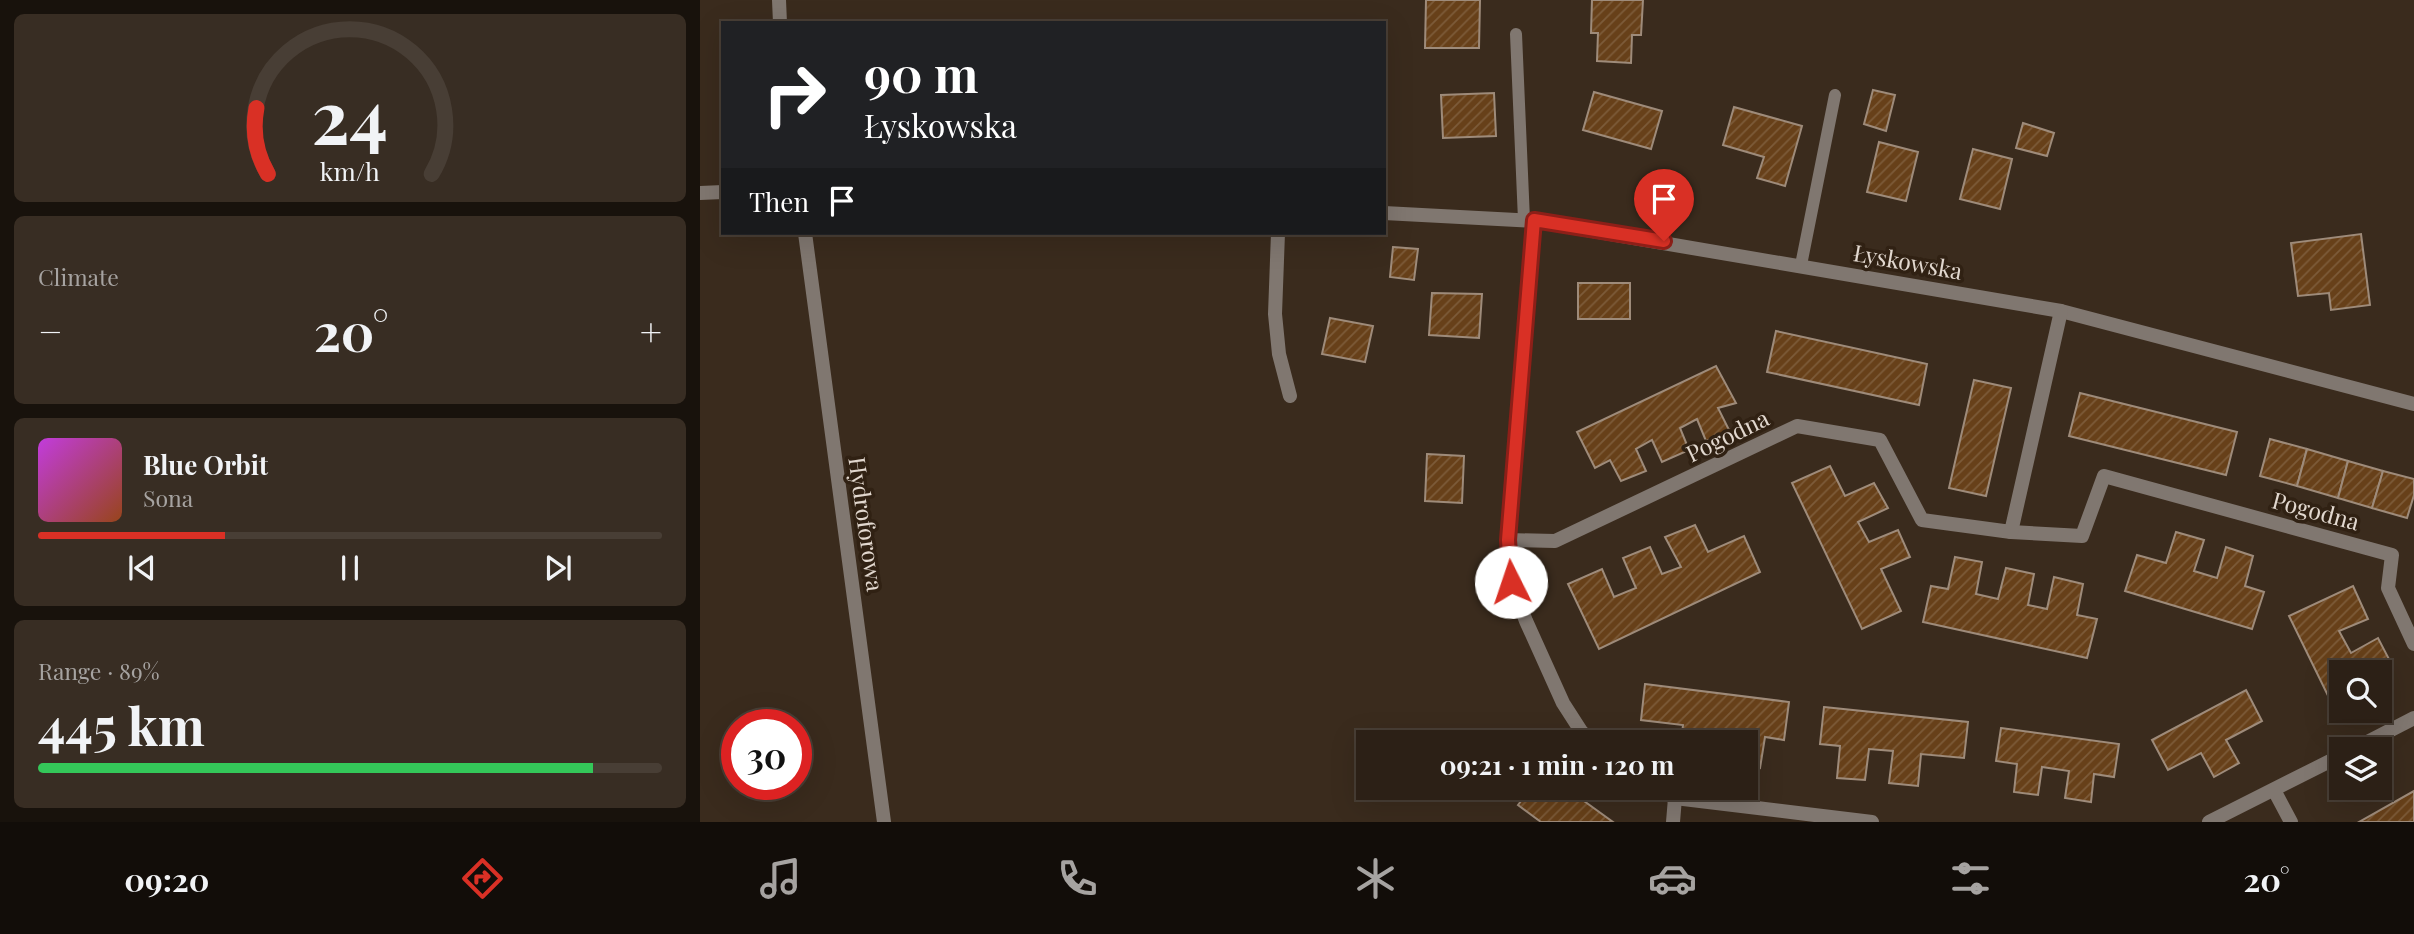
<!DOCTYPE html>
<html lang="en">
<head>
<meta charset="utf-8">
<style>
	:root { --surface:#2c2016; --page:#382d23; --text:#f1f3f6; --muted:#a6a3a1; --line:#483e35; --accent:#d93025 }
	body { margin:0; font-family:"Playfair Display",serif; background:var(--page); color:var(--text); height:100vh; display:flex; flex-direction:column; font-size:26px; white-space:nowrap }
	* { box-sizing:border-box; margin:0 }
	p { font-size:23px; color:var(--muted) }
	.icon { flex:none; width:38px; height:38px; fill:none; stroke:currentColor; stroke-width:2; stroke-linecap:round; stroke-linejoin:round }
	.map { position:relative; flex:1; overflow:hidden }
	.drawer { display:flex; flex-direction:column; gap:14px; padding:14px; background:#18120c; width:700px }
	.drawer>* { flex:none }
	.top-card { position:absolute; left:21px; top:21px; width:665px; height:214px; border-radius:0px; box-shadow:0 7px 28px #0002,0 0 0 2px var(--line); background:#202124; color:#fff; overflow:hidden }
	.buttons { position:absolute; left:1629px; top:660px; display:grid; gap:14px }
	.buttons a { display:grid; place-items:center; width:63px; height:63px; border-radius:0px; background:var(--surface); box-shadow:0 7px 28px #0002,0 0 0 2px var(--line); font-size:35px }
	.speed { position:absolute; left:21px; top:709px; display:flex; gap:14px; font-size:35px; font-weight:700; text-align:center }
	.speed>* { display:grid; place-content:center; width:91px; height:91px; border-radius:50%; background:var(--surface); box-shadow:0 7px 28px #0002,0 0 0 2px var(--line); line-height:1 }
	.speed .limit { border:10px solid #d22; background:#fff; color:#111 }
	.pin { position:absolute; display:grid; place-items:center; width:60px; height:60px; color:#fff; margin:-72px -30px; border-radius:50% 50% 50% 0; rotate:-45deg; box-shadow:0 0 7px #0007 }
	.pin .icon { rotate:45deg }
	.me { position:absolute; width:77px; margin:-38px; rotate:356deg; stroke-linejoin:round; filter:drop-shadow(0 0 5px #0008) }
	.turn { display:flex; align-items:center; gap:24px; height:147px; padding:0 28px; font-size:32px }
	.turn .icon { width:91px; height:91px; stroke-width:2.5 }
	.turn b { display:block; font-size:49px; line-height:60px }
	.then { display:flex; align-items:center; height:66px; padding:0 28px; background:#0003; gap:14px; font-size:26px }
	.big { font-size:52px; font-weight:700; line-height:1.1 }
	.drawer .widget { flex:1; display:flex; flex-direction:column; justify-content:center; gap:10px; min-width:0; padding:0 24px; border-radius:10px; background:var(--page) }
	.drawer .dial { align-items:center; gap:0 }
	.dial svg { height:182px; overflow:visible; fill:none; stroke:var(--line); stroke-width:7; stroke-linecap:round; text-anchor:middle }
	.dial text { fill:var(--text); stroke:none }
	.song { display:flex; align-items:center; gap:21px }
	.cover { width:84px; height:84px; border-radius:10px; background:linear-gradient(135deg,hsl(290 70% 55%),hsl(20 70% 35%)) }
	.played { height:7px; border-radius:4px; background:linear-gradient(90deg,var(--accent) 30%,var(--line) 30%) }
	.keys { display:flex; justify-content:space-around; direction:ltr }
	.heat { display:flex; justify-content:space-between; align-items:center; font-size:38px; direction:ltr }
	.charge { height:10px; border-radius:5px; background:linear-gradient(90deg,#34c759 89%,var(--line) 0) }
	.trip { position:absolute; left:656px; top:730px; width:402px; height:70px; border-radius:0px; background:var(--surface); box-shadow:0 7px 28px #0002,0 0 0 2px var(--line); font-weight:700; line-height:70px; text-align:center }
	.tab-bar { display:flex; height:112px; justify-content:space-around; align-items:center; background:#120d09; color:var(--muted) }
	.tab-bar .icon { width:49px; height:49px }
	.tab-bar .active { color:var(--accent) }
	.tab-bar b { font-size:32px; color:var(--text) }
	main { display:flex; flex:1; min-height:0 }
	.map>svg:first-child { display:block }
	.building { fill:url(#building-hatch); stroke:#9e8b7a; stroke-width:2 }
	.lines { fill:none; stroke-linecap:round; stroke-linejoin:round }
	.service { stroke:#807770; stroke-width:12 }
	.minor { stroke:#807770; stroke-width:14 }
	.route-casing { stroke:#8d1f18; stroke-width:18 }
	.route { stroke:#d93025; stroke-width:12 }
	.labels { text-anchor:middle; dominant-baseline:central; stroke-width:7; stroke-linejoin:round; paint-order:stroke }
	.street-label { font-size:23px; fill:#e2d8cf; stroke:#302113 }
</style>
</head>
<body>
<main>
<section class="drawer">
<div class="widget dial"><svg viewBox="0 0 100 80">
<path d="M14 69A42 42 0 1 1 86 69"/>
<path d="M14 69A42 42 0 0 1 9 40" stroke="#d93025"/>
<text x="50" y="56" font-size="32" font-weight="700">24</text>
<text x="50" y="72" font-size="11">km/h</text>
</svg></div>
<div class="widget"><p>Climate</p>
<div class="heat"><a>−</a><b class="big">20°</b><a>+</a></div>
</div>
<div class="widget">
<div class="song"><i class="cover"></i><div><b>Blue Orbit</b><p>Sona</p></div></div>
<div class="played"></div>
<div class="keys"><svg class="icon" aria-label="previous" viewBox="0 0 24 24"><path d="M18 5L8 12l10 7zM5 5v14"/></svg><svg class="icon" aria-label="pause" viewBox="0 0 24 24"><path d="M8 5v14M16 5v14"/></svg><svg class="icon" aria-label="next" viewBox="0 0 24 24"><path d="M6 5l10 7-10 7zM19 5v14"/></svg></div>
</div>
<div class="widget"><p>Range · 89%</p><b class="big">445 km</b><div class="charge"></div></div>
</section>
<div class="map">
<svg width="1714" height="822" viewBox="0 0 1714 822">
	<defs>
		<pattern id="building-hatch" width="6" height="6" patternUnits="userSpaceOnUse" patternTransform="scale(1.75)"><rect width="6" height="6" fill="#674019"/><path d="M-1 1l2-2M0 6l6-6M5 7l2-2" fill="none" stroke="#7c5b39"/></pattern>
	</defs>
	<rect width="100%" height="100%" fill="#3a2b1d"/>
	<!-- building -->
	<g class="building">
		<path d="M726,0H780L779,48H725Z"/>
		<path d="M892,0H943L941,35H932L931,63L897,61L898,33H891Z"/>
		<path d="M1173,90L1195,95L1186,131L1164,124Z"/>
		<path d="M894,92L962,111L951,149L883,130Z"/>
		<path d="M794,93L796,136L743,138L741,95Z"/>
		<path d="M1034,107L1102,126L1085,186L1057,178L1064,157L1023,145Z"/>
		<path d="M1323,123L1354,133L1347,156L1316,148Z"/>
		<path d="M1179,142L1218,152L1206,201L1167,192Z"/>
		<path d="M1273,149L1312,159L1300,209L1260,199Z"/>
		<path d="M1661,234L1670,305L1631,310L1629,293L1598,296L1591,243Z"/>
		<path d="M693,247L718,249L714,280L690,277Z"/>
		<rect x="878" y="283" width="52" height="36"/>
		<path d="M732,293L782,294L779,338L729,335Z"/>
		<path d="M630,318L673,326L665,362L622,354Z"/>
		<path d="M1076,331L1227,364L1219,405L1067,372Z"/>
		<path d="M1016,366L1036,403L1018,408L1030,432L1006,441L997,419L980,428L989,450L962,462L952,440L936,449L946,471L921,481L910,460L895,468L877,432Z"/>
		<path d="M1274,380L1311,388L1286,496L1249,488Z"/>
		<path d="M1380,393L1537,432L1526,475L1369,436Z"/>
		<path d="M1570,439L1607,449L1597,486L1560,476Z"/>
		<path d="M1607,449L1648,461L1638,498L1597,486Z"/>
		<path d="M727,454L764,456L762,503L725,501Z"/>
		<path d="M1648,461L1683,471L1672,508L1638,498Z"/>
		<path d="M1130,466L1145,496L1174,483L1188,508L1158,522L1169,542L1198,530L1210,557L1181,569L1201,611L1162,629L1092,483Z"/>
		<path d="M1683,471L1714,479V495L1707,518L1672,508Z"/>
		<path d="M995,525L1008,552L1044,536L1060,572L899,649L868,584L902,569L914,597L936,588L923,558L950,547L962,574L981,567L965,537Z"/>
		<path d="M1476,532L1504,540L1494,571L1517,578L1526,547L1553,556L1545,586L1564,592L1552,629L1425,591L1437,555L1466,563Z"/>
		<path d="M1255,557L1282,562L1276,594L1298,599L1306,568L1334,574L1328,605L1347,609L1354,577L1383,584L1377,615L1397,619L1387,658L1223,622L1231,586L1248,589Z"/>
		<path d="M1653,586L1668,619L1639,631L1651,653L1678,638L1691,663L1673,672H1642V710L1636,712L1589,616Z"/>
		<path d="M945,684L1089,702L1084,740L1065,737L1060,768L1046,766V742H1034L1035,733L1012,730L1010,742H981L983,725L941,720Z"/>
		<path d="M1546,690L1562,721L1526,740L1539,763L1514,777L1501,753L1468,770L1452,740Z"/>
		<path d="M1124,707L1268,722L1264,758L1221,754L1218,786L1189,783L1193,751L1169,749L1165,780L1137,778L1140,746L1120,744Z"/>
		<path d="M1301,728L1419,744L1414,777L1394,774L1391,802L1365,798L1369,771L1342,767L1338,795L1314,792L1317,764L1296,761Z"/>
		<path d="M831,788H866L913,822H841L818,805Z"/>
		<path d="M1714,791V822H1659Z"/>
	</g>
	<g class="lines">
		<!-- service -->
		<g class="service">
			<path d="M816,34L824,220"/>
			<path d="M1101,265L1135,95"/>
		</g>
		<!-- minor -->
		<g class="minor">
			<path d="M79,0L80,23"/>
			<path d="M0,193L23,192"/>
			<path d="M684,213L834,221L1361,311L1714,404"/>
			<path d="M834,221L808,540L811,582L826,621L863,703L881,731L891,742"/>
			<path d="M105,233L184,822"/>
			<path d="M578,233L575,314L579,354L590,396"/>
			<path d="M1311,532L1382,536L1404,476L1692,555L1688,588L1714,644"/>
			<path d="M808,540L855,541L1097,426L1180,440L1222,520L1311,532L1361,311"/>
			<path d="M1654,749L1714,718"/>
			<path d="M953,788L975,798L1172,822"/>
			<path d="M1574,790L1591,822"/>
			<path d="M973,822L975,798"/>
			<path d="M1509,822L1642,755"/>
		</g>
	</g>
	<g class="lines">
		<!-- route casing -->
		<g class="route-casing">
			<path id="route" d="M811,582L808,540L834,220L964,241"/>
		</g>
		<!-- route -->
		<use href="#route" class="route"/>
	</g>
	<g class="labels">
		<!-- street labels -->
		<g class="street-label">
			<text transform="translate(1208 261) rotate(10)">Łyskowska</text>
			<text transform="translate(1027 435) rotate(-26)">Pogodna</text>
			<text transform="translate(1616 510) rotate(15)">Pogodna</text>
			<text transform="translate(167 524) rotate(82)">Hydroforowa</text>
		</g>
	</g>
</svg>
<div class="buttons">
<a><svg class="icon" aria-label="search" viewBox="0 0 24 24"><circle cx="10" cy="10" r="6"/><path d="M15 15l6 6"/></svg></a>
<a><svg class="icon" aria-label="layers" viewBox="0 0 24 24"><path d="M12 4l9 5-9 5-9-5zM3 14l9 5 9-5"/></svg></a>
</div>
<div class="speed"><div class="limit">30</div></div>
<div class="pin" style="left:964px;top:241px;background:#d93025"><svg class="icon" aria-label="arrive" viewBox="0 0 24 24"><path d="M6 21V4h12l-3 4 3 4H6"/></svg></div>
<svg class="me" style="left:811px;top:582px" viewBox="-20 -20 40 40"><circle r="19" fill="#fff"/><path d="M0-13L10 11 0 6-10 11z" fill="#d93025"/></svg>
<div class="trip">09:21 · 1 min · 120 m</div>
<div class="top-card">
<div class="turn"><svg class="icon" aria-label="right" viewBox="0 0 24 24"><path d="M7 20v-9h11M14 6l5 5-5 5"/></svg><div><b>90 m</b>Łyskowska</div></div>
<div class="then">Then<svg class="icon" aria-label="arrive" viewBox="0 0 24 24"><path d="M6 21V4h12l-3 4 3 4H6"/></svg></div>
</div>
</div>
</main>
<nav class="tab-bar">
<b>09:20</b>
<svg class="icon active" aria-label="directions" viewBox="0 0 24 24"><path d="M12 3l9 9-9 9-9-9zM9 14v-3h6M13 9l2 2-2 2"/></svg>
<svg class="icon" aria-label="music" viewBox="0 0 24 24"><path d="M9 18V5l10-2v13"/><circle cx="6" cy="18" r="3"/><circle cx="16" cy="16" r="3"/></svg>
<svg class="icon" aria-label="phone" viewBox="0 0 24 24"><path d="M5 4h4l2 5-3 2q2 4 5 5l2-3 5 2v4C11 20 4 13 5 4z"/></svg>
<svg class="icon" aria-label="climate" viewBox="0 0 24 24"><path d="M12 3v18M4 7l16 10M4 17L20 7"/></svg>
<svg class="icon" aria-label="car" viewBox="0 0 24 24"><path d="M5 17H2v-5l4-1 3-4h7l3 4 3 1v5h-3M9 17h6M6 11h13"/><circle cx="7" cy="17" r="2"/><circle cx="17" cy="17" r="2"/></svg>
<svg class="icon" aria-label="filters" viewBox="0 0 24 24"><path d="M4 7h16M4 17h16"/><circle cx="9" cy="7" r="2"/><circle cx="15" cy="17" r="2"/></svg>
<b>20°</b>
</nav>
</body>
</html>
